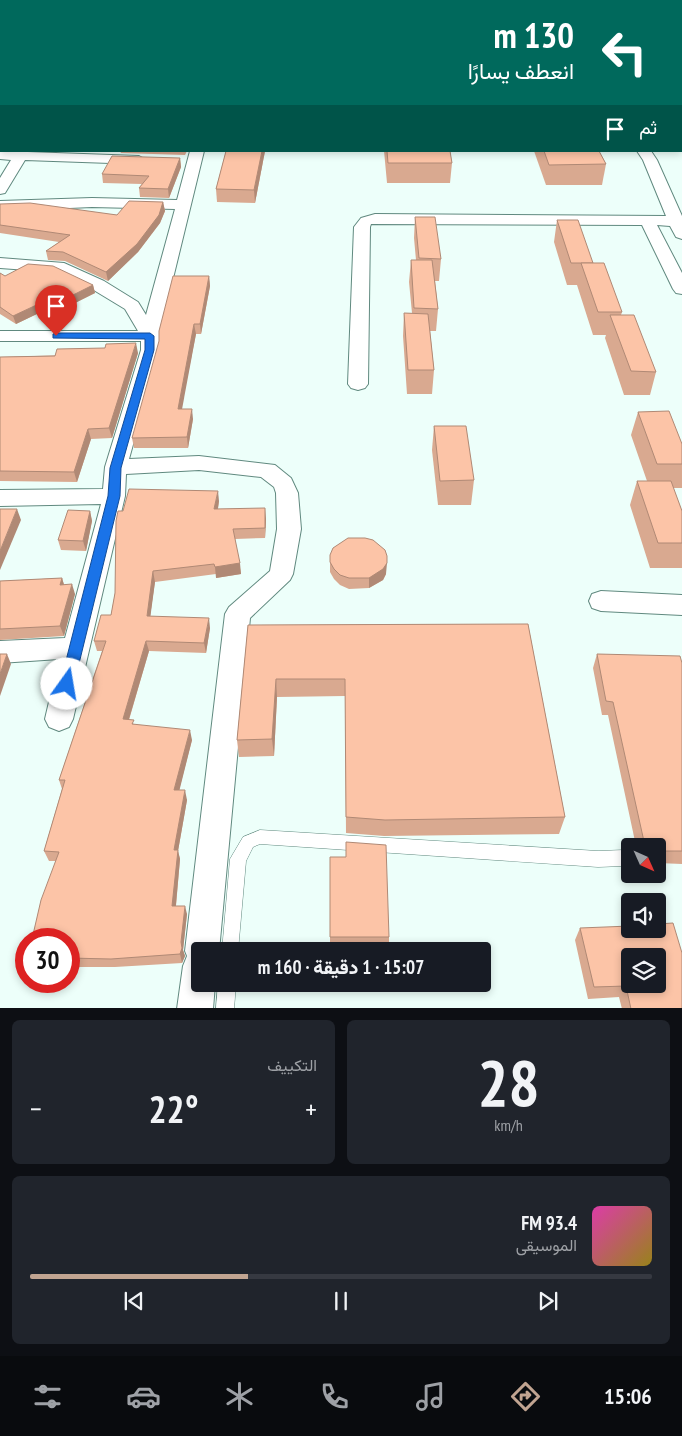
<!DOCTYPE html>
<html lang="ar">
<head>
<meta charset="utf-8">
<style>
	:root { --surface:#171b24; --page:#20242c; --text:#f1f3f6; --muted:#9ea1a6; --line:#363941; --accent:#c1a491 }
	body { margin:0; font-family:"PT Sans Narrow",Vazirmatn,sans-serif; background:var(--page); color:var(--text); direction:rtl; height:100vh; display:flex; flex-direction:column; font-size:19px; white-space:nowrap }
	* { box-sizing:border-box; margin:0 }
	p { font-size:16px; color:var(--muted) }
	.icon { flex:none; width:28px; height:28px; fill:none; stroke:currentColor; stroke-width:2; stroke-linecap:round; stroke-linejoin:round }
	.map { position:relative; height:1008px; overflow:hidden; direction:ltr }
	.panel { display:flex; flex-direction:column; gap:12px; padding:12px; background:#0d0f14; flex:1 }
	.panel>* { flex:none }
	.banner { position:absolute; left:0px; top:0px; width:682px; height:152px; box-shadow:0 2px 8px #0003; direction:rtl; background:#00695c; color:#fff; overflow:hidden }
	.needle { width:32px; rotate:135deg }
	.tools { position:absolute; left:621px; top:838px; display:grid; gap:10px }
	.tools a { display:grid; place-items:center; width:45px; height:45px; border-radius:5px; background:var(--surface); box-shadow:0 2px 8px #0003; font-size:25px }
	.speed { position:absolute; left:15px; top:928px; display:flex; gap:10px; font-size:25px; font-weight:700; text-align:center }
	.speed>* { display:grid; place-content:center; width:65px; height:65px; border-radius:50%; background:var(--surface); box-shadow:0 2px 8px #0003; line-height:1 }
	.speed .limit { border:8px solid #d22; background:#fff; color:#111 }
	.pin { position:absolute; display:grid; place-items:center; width:42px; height:42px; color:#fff; margin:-51px -21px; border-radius:50% 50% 50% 0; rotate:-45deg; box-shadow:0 0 5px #0007 }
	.pin .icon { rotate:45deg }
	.me { position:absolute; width:55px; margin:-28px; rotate:13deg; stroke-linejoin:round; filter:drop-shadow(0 0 4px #0008) }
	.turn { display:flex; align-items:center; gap:18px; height:105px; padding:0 25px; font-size:22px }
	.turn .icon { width:65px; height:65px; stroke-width:2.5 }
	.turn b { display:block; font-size:35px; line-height:42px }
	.then { display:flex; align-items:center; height:48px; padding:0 25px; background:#0003; gap:10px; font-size:19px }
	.big { font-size:38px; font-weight:800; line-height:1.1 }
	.panel .card { flex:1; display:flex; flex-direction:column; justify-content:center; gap:8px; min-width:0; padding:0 18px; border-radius:8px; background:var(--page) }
	.panel .dial { align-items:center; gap:0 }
	.dial b { font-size:65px; line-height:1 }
	.song { display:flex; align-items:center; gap:15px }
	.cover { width:60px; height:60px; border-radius:8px; background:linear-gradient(135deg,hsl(320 70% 55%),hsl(50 70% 35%)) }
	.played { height:5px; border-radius:2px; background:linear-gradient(90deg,var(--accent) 35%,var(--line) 35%) }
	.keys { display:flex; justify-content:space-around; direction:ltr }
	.heat { display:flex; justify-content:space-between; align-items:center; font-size:28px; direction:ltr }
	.panel .tiles { flex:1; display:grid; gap:12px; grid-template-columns:1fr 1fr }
	.card:last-child { grid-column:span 2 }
	.trip { position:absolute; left:191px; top:942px; width:300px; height:50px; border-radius:5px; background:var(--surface); box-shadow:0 2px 8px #0003; font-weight:800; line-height:50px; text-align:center; direction:rtl }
	.tabs { display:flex; height:80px; justify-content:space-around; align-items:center; background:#090b0e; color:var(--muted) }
	.tabs .icon { width:35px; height:35px }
	.tabs .current { color:var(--accent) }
	.tabs b { font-size:22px; color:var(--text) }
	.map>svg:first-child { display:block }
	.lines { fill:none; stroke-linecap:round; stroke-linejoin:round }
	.lane-casing { stroke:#60897f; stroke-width:1 }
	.street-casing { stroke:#60897f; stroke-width:2 }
	.secondary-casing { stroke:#60897f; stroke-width:1 }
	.lane { fill:#fff; fill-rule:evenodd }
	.street { fill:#fff; fill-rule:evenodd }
	.secondary { fill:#fff; fill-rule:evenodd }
	.wall { fill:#d9a990 }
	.shaded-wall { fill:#b08975 }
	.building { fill:#fcc4a7; stroke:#b08975; fill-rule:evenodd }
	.route { fill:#1a73e8; stroke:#114b97 }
</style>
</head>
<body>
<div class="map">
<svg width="682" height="1009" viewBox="0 0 682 1009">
	<rect width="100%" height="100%" fill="#edfffa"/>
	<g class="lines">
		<!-- lane casing -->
		<g class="lane-casing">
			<g id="lane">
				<path d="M260,830L598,851L624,850L630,853V862L624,866L598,867L260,844L253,847L246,861L238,951H222L230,859L243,837Z"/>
				<path d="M218,984H236L234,1009H216Z"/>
			</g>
		</g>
		<!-- street casing -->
		<g class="street-casing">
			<g id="street">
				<path d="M163,0H194L195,1H164Z"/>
				<path d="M432,0H442L443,1H433Z"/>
				<rect x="681" y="68" width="1" height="6"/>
				<rect x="0" y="101" width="1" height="8"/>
				<rect x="681" y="132" width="1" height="8"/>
				<path d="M0,151L139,156L146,160L139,164L25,160L5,193L0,194V178L11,160L0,159Z"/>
				<path d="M190,151H204L159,336V350L129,459L199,456L275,465L291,478L298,493L301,529L293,574L290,580L250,618L219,951H200V984H215L213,1009H177L183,966L187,956L185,951L225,614L229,607L270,571L277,529L276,493L274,487L261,477L199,470L126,474L125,496L73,719L69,727L59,731L49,727L45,719L59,659L0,663V641L65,638L101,504L0,506V490L103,489L105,467L141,350V341H0V331H138L125,309L92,289L55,272L0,268V258L64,263L104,281L138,302L146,315L175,209L92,207L0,211V201L92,198L177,200Z"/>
				<path d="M637,151H651L657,160L682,216V239L676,237L670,226L657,225L682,273V294L676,293L673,289L642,225L371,224L370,227L368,384L365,388L358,390L351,388L348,384L354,227L361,218L375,214L666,216L643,160Z"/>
				<path d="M601,591L682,595V615L601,611L592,608L589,601L592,594Z"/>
			</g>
		</g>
		<!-- secondary casing -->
		<g class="secondary-casing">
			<rect id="secondary" x="304" y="0" width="12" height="1"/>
		</g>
		<!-- lane -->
		<use href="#lane" class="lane"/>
		<!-- street -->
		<use href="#street" class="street"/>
		<!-- secondary -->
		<use href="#secondary" class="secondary"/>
	</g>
	<!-- wall -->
	<g class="wall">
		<path d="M0,0L1,1V72H0Z"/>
		<path d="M448,0H682V67H681V1H448Z"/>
		<path d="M120,151H187L185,155L121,153Z"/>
		<path d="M226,151H265L255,203L217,202L216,189Z"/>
		<path d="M384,151H450L452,163L450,183H387Z"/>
		<path d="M534,151H599L606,164L602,185H546Z"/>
		<path d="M180,158L181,167L169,198L140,197L139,188L142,184L103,183L102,174Z"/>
		<path d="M163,202L165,211L160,223L138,252L108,281L65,261L48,260L46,251L59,242L0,233V204L117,215Z"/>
		<path d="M415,217L441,259L439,281H435L438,309L436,331H430L434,370L432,394H407L403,336L404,313H412L409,282L411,260H416L414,238Z"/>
		<path d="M557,220L593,263L622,312L621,315L656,372L650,395H624L605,338L606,335H593L577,285H567L554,242Z"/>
		<path d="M0,273L5,276L93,285L95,293L71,305L64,301L16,324L0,314Z"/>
		<path d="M209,276L210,286L201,334H196L181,409L193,419L188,448H134L132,438Z"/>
		<path d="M138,353L112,438L91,439L77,482L0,481V357Z"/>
		<path d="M638,412L682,444V488H673L682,511V568H650L630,505L637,481H647L631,435Z"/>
		<path d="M434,426L474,480L471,505H438L432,450Z"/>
		<path d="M219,501L218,509L266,519L265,538L235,539L241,574L216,578V574L155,582L150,616L210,628L206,653L149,651L129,720L135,725L192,740L179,790L187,800L178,851L180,859L176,906L187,914L183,950L185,956L182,963L115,967H69V939L56,861H49L44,851L62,789L59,780L102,651H97L94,641L111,615L115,593L123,511Z"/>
		<path d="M90,511L92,521L86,551L61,550L58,540Z"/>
		<path d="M330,555L386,574L383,580L369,588L349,589L340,585L334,579L330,572Z"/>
		<path d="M62,578L64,585L75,594L64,636L0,640V581Z"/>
		<path d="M528,624L565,817L559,834L384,836L346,833L345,696L277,697L274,756L239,757L237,740L248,625Z"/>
		<path d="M597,654L682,663V864L658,863V846H636L608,715H602L593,668Z"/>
		<path d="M330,857L389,937V946H330Z"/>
		<path d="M580,928L682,1009H622L619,997L588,999L575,940Z"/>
	</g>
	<!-- shaded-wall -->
	<g class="shaded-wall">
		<path d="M51,0H73L70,1H49Z"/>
		<path d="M286,0H301L300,1H284Z"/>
		<path d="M262,151H265L255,203L254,190Z"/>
		<path d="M180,158L181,167L169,198L168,189Z"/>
		<path d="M163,202L165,211L160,223L138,252L108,281L106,272Z"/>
		<path d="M209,276L210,286L201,334L200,324Z"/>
		<path d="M93,285L95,293L71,305L69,297Z"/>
		<path d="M62,293L64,301L16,324L13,316Z"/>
		<path d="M194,324L196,334L180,420L178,409Z"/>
		<path d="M136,343L138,353L112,438L109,428Z"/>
		<path d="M192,409L193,419L188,448L187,437Z"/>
		<path d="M88,429L91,439L77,482L74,472Z"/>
		<path d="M218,491L219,501L216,520L214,509Z"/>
		<path d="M265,508L266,519L265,538Z"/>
		<path d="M17,509L21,520L0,570V551Z"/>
		<path d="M90,511L92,521L86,551L83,541Z"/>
		<path d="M240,563L241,574L216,578L215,567Z"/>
		<path d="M387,563L386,574L383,580L369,588V578Z"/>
		<path d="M153,571L155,582L149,627L147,616Z"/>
		<path d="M62,578L65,588L60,585Z"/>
		<path d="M72,584L75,594L64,636L60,626Z"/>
		<path d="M209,618L210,628L206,653L204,643Z"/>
		<path d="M146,641L149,651L126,729L123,719Z"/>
		<path d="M7,654L11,664L0,696V674Z"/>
		<path d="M276,679L277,697L274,756L272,739Z"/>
		<path d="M190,730L192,740L177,800L174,790Z"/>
		<path d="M185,790L187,800L178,851L180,859L175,915L172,906L174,850Z"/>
		<path d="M185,906L187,914L183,950L185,956L182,963L180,954Z"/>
	</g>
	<!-- building -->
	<g class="building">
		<path d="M0,0H51L49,1H1V60H0Z"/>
		<path d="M236,0H286L284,1H235Z"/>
		<path d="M313,0H408V1H312Z"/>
		<rect x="450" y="0" width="92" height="1"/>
		<path d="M589,0H681L682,4V23L681,24V1H590Z"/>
		<path d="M681,25L682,28V60H681Z"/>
		<path d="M226,151H262L254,190L216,189Z"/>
		<path d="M387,151H450L452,163H388Z"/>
		<path d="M544,151H599L606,164L549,165Z"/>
		<path d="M112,156L180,158L168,189L139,188L149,176L102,174Z"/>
		<path d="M129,201L163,202L159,215L137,244L106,272L63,252L46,251L70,235L0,225V204L30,203L117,215Z"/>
		<path d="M415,217H435L441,259L419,258Z"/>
		<path d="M557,220H578L593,263H571Z"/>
		<path d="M411,260H432L438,309L414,308Z"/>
		<path d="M581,263H604L622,312H598Z"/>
		<path d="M28,264L53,266L93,285L69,297L62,293L13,316L0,307V273L5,276Z"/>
		<path d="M173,276H209L200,324H194L178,409H192L187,437L132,438L159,341V331Z"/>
		<path d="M404,313L428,314L434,370H408Z"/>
		<path d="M610,315H634L656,372L631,371Z"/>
		<path d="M136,343L109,428L88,429L74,472L0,471V357L55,356L57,349L105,348L106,344Z"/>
		<path d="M669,411L682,444V464H657L638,412Z"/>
		<path d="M434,426H466L474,480L440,481Z"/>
		<path d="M637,481H671L682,511V543H658Z"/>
		<path d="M129,489L218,491L214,509L265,508V528L233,529L240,563L215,567L214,564L153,571L147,616L209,618L204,643L146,641L123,719L134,720L132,724L190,730L174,790H185L174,850H178L172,906H185L181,942L182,948L180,954L111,959L69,958V939H32L41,900L59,852L44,851L65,780H59L106,641H94L101,615H111L115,593L116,521L118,511H123Z"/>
		<path d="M0,509H17L0,551Z"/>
		<path d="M68,510L90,511L83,541L58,540Z"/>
		<path d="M348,538H365L373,540L385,550L387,556V563L383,569L369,578H349L340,575L334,569L330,562V555L333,548Z"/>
		<path d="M62,578L60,585L72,584L60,626L0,629V581Z"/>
		<path d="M528,624L565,817L385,820L346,817L345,679H276L272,739L237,740L248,625Z"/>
		<path d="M0,654H7L0,674Z"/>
		<path d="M597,654L680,656L682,663V851H658V846H645L613,702L606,701Z"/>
		<path d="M346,842L386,845L389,937H330V857H346Z"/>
		<path d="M673,923L682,953V1009H631L626,986L594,987L580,928L630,926V929H658V924ZM630,956H658V984H630Z"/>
	</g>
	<!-- route -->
	<path class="route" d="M56,333H150L154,336V350L121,468L120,496L74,684L72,688L67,689L62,688L60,684L108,496L110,468L145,350V339L53,338V334Z"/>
</svg>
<div class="tools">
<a><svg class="needle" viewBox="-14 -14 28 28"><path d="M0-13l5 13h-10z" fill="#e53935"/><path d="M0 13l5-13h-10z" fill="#9ea1a6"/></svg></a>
<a><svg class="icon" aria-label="sound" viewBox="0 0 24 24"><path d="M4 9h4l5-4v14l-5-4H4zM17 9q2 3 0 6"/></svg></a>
<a><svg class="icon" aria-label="layers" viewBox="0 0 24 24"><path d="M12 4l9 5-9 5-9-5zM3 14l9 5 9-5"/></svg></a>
</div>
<div class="speed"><div class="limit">30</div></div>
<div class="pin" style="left:56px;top:336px;background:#d93025"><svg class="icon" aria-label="arrive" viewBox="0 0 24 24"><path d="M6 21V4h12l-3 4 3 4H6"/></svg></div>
<svg class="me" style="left:67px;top:684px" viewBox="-20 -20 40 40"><circle r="19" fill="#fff"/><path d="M0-13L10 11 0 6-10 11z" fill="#1a73e8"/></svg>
<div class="trip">15:07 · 1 دقيقة · 160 m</div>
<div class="banner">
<div class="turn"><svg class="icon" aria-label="left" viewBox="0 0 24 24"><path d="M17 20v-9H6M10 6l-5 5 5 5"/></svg><div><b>130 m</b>انعطف يسارًا</div></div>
<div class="then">ثم<svg class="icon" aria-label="arrive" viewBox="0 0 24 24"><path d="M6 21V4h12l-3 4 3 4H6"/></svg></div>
</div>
</div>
<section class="panel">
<div class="tiles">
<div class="card dial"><b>28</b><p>km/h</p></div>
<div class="card"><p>التكييف</p>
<div class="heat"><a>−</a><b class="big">22°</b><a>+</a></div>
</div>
<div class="card">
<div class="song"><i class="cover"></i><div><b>93.4 FM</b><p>الموسيقى</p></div></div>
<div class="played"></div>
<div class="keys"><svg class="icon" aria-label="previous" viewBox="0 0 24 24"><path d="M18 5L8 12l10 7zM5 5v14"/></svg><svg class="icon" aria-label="pause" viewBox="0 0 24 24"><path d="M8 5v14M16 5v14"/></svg><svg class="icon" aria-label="next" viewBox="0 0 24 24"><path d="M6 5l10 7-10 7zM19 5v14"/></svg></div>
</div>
</div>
</section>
<nav class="tabs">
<b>15:06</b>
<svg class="icon current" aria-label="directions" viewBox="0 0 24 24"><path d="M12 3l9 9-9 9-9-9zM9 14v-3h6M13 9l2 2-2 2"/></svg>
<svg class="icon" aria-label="music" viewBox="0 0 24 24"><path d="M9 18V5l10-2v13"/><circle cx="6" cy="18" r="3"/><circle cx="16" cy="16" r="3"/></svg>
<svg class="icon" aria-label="phone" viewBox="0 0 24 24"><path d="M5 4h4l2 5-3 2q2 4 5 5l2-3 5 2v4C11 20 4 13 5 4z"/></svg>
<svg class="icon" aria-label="climate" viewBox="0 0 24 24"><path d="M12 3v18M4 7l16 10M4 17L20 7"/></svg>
<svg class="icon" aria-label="car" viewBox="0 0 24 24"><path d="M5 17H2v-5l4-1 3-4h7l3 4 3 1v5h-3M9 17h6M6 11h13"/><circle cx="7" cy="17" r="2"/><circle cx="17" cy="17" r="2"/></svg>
<svg class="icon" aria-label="filters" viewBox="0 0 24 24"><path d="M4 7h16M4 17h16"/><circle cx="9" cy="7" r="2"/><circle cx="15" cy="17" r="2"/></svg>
</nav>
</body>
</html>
